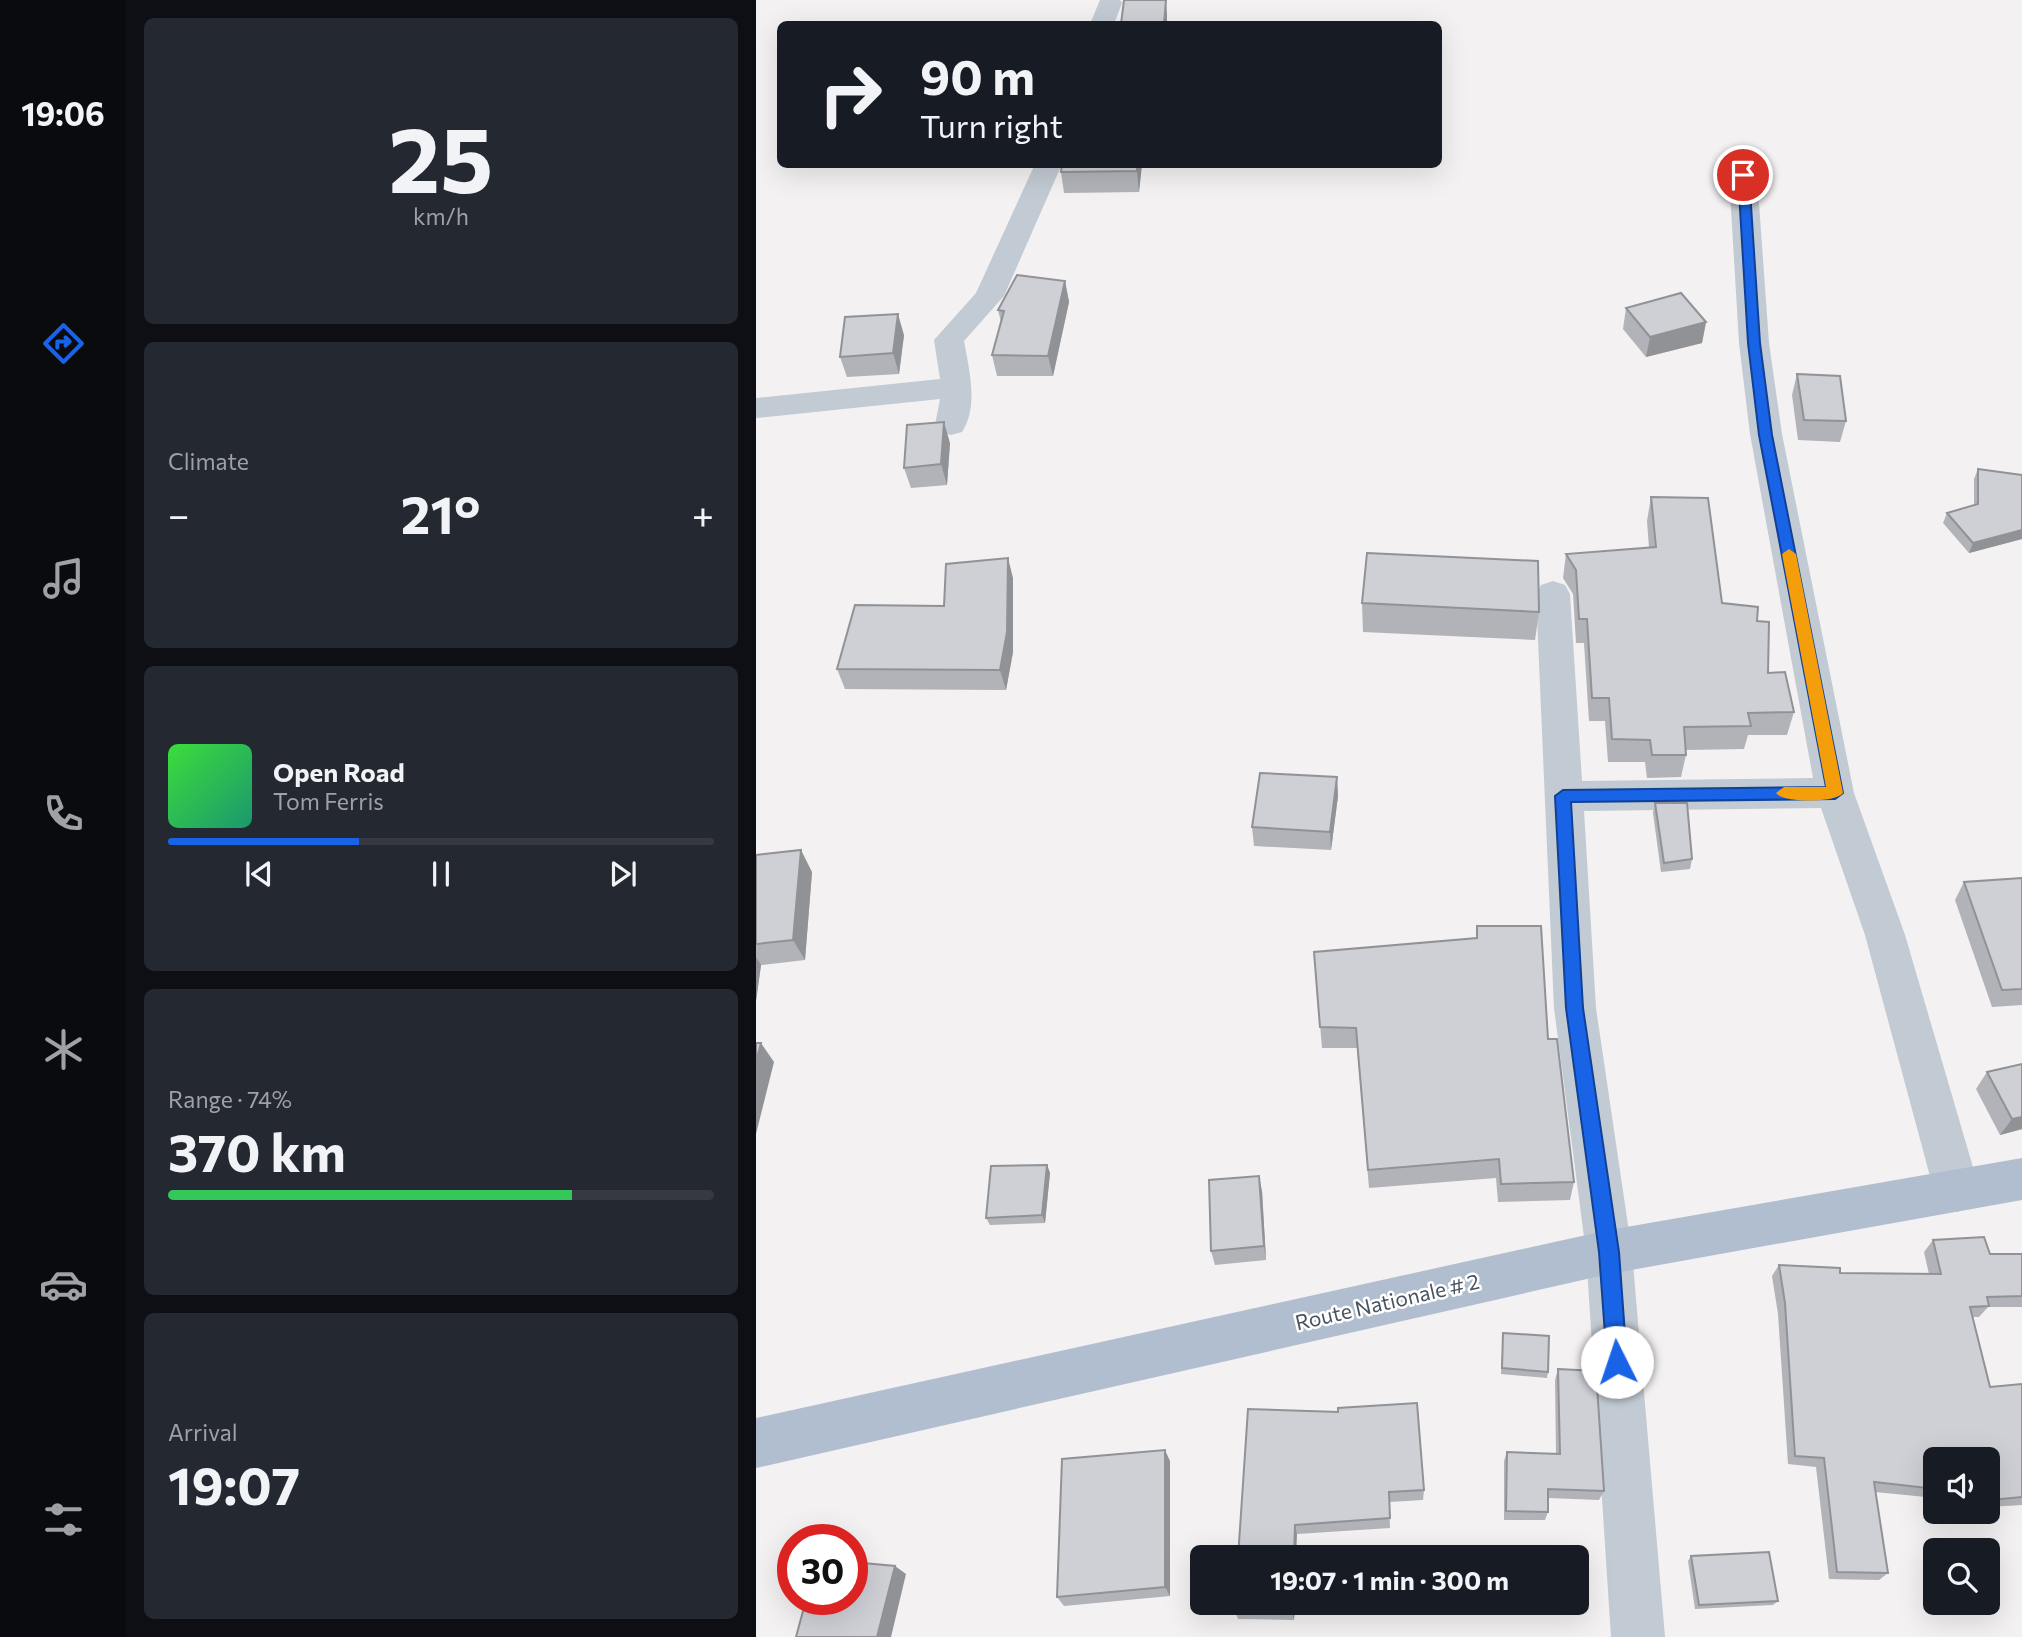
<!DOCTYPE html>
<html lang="en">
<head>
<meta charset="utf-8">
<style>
	:root { --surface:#171b24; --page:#242831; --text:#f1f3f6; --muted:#9ea1a6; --line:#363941; --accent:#1964e6 }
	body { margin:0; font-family:Commissioner,sans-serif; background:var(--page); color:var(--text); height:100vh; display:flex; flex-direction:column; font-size:26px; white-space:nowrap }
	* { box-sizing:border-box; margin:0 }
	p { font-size:23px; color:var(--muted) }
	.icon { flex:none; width:38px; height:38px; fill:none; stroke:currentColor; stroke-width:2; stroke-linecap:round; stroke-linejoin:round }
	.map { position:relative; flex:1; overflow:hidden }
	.panel { display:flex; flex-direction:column; gap:18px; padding:18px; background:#0d0f14; width:630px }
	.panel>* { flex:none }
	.top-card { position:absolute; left:21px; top:21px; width:665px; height:147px; border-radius:10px; box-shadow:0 7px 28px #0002; background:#171b24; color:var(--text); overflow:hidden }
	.fabs { position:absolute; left:1167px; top:1447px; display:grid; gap:14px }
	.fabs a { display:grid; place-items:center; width:77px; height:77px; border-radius:10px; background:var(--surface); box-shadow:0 7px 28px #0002; font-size:35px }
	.speed { position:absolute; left:21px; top:1524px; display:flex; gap:14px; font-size:35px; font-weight:700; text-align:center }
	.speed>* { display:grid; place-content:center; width:91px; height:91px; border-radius:50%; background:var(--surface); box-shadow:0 7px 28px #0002; line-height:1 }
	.speed .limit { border:10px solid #d22; background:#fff; color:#111 }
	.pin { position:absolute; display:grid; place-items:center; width:60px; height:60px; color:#fff; margin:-30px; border:4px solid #fff; border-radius:50%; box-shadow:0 2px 7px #0007 }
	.me { position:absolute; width:77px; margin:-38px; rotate:356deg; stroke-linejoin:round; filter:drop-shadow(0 0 5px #0008) }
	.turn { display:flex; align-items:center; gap:24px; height:147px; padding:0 28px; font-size:32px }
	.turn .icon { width:91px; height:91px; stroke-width:2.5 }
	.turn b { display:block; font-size:49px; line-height:60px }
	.big { font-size:52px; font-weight:700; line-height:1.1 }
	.panel .tile { flex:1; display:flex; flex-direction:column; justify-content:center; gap:10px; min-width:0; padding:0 24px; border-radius:10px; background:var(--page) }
	.panel .dial { align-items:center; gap:0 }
	.dial b { font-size:91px; line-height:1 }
	.song { display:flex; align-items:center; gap:21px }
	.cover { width:84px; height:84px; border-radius:10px; background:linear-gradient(135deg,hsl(120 70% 55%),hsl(160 70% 35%)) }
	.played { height:7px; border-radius:4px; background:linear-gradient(90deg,var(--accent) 35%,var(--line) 35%) }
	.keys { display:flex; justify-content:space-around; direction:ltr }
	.heat { display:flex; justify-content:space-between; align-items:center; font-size:38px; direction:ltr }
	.charge { height:10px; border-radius:5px; background:linear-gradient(90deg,#34c759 74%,var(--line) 0) }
	.trip { position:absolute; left:434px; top:1545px; width:399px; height:70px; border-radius:10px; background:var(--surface); box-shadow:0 7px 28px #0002; font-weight:700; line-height:70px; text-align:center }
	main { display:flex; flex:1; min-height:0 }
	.dock { display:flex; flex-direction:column; width:126px; justify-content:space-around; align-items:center; background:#090b0e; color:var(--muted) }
	.dock .icon { width:49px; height:49px }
	.dock .selected { color:var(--accent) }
	.dock b { font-size:32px; color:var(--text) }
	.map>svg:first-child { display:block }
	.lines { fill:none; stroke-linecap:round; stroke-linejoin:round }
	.street { fill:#c2cad3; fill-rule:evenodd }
	.primary { fill:#b1bed0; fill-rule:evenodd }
	.wall { fill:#b1b3b8 }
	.shaded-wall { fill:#909296 }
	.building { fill:#ced0d6; stroke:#909296; stroke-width:2 }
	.route { fill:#1964e6; stroke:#104196; stroke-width:2 }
	.slow { fill:#f59e0b }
	.labels { text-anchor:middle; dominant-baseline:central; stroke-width:5; stroke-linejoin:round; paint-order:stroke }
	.near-street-label { font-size:21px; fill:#49535f; stroke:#fff }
</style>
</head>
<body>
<main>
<nav class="dock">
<b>19:06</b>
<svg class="icon selected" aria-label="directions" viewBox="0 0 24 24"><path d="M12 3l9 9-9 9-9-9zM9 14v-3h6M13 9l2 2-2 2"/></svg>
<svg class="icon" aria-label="music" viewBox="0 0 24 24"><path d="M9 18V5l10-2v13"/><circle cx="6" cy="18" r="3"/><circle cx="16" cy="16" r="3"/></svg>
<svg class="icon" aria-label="phone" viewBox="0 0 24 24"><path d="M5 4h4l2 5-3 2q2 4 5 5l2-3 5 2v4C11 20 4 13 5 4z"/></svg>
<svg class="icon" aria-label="climate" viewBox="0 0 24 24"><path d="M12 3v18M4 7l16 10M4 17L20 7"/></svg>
<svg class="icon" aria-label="car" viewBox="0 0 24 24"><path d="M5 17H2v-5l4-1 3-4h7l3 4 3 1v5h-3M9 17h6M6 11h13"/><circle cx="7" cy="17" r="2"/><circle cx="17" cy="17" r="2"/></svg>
<svg class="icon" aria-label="filters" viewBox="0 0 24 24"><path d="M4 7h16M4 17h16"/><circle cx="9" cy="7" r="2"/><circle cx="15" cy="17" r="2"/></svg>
</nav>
<section class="panel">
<div class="tile dial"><b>25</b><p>km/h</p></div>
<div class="tile"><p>Climate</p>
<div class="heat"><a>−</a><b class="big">21°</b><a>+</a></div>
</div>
<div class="tile">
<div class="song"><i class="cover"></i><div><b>Open Road</b><p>Tom Ferris</p></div></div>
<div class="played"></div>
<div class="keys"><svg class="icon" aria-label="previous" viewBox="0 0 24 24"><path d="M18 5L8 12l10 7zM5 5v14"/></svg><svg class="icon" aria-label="pause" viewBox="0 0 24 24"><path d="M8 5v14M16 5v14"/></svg><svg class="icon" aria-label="next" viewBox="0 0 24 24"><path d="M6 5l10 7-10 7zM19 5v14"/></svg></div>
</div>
<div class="tile"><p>Range · 74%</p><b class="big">370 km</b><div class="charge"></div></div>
<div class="tile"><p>Arrival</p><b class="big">19:07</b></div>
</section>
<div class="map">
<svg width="1266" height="1637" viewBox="0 0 1266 1637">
	<rect width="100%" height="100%" fill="#f3f1f1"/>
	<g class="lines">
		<!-- street -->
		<g class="street">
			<path d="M344,0H364L366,3L358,24H334Z"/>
			<path d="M279,164H306L248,296L208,341C213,370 223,406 206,432L195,435L184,432L179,425L184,399L0,418V398L184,379L178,340L220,293Z"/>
			<path d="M987,167L997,169L1001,175L1013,343L1026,434L1098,793L1149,935L1224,1191L1217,1206L1201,1212L1185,1206L1178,1191L1109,935L1065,808L828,811L840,1008L876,1252L909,1637H855L830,1252L798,1008L780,594L785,585L797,581L809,585L814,594L826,781L1057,778L994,434L983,343L973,175L977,169Z"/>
		</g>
		<!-- primary -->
		<path class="primary" d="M1266,1158V1200L853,1274L0,1468V1418L853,1230Z"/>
	</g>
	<!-- wall -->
	<g class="wall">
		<path d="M386,164L383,192L308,193L305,172Z"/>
		<path d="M309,281L313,302L297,376H241L236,355L245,322L242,310Z"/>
		<path d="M870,308L950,322L946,343L890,357L867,329Z"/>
		<path d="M148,335L143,374L91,377L84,357Z"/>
		<path d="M1041,374L1090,421L1084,442L1042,440L1036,395Z"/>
		<path d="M194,443L191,485L155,488L148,468Z"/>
		<path d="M1222,469L1266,475V539L1213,553L1187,523L1191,513L1218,505V479Z"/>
		<path d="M895,497L966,603L1001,621L1012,673L1038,712L1031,735H992L988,749L930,750V755L925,777L891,778L889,762H852L849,721H833L828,643H820L817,594L807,578L810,554L893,548L891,521Z"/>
		<path d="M257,578V652L250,690L89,689L81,669L188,606Z"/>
		<path d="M606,603L783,612L779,640L607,632Z"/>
		<path d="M581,777L582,796L575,850L498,846L496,827Z"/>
		<path d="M899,803L936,859L934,869L905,872L897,813Z"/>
		<path d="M0,855L56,872L49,960L5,965L0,1001Z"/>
		<path d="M1266,878V1005L1236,1007L1199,900L1208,882Z"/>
		<path d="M721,926L792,1039L818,1182L814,1200L742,1202L740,1178L613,1188L601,1048H566L558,952L720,938Z"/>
		<path d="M1266,1064V1129L1244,1135L1220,1089L1231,1072Z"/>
		<path d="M291,1165L294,1173L289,1223L234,1225L230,1218Z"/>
		<path d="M506,1191L510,1260L459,1265L455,1251Z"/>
		<path d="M1177,1240L1234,1254H1266V1307H1232L1223,1317H1217L1234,1387L1266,1384V1505L1232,1507V1460H1180V1498L1119,1492L1132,1573L1123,1580L1073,1579L1060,1467L1032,1464L1022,1314L1016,1276L1023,1265L1084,1273L1173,1274L1168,1252Z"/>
		<path d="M747,1333L792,1372L791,1378L745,1374Z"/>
		<path d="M802,1369L848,1491L843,1500L792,1498V1512L789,1520H748V1461L751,1452L800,1454L799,1380Z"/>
		<path d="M492,1409L668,1490L667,1500L633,1502L634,1528L541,1534Z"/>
		<path d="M414,1461V1596L308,1606L301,1597Z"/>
		<path d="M935,1556L1022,1601L1017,1605L939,1609L932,1561Z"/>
		<path d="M539,1603L538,1620L482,1619L479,1611Z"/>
	</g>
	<!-- shaded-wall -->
	<g class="shaded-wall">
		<path d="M410,0L411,15V24H408Z"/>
		<path d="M381,164H386L383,192L381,171Z"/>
		<path d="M309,281L313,302L297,376L292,356Z"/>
		<path d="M142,314L148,335L143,374L137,353Z"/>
		<path d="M950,322L946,343L890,357L894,337Z"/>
		<path d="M188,422L194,443L191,485L185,464Z"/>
		<path d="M1266,530V539L1213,553L1217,543Z"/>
		<path d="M252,558L257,578V652L250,690L244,670Z"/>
		<path d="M581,777L582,796L575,850L574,832Z"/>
		<path d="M45,850L56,872L49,960L37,940Z"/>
		<path d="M0,957L5,965L0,1001Z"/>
		<path d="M5,1043L18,1062L0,1134V1062Z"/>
		<path d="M1266,1117V1129L1244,1135L1256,1119Z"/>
		<path d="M291,1165L294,1173L289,1223L286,1215Z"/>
		<path d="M503,1176L506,1191L510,1260L508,1246Z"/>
		<path d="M409,1450L414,1461V1596L409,1587Z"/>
		<path d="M539,1525L541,1534L540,1558H538Z"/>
		<path d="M139,1566L150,1574L135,1637H121Z"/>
		<path d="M536,1603H539L538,1620L536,1612Z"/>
	</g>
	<!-- building -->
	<g class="building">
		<path d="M368,0H410L408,24H365Z"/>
		<path d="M306,164H381V171L305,172Z"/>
		<path d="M261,275L309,281L292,356L236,355L248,311L242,310Z"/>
		<path d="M925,293L950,322L894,337L870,308Z"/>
		<path d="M142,314L137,353L84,357L89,317Z"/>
		<path d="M1041,374L1084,376L1090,421L1048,420Z"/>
		<path d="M188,422L185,464L148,468L151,425Z"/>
		<path d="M1222,469L1266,475V530L1217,543L1191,513L1222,504Z"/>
		<path d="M895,497L952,498L966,603L1002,607L1001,621L1013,622L1012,673L1029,672L1038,712L992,713L995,726L928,727L930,755H896L894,740L856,739L853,698H836L831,619H823L820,570L810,554L900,547Z"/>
		<path d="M611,553L782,561L783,612L606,603Z"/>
		<path d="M252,558L251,632L244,670L81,669L99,605L188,606L190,564Z"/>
		<path d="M504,773L581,777L574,832L496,827Z"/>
		<path d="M899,803H931L936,859L908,863Z"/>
		<path d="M45,850L37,940L0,944V855Z"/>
		<path d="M1266,878V989L1246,990L1208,882Z"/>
		<path d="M721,926H785L792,1039H801L818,1182L745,1184L743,1159L612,1170L600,1028L564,1027L558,952L721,938Z"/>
		<path d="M0,1043H5L0,1062Z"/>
		<path d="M1266,1064V1117L1256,1119L1231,1072Z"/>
		<path d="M291,1165L286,1215L230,1218L235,1166Z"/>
		<path d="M503,1176L508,1246L455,1251L453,1180Z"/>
		<path d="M1228,1237L1234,1254H1266V1296L1231,1297L1233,1306L1214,1307L1234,1387L1266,1384V1497L1235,1500L1233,1494H1232V1460H1180V1489L1118,1482L1132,1573L1081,1572L1068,1458L1039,1456L1029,1303L1023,1265L1084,1268V1273L1185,1274L1177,1240Z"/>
		<path d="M747,1333L793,1336L792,1372L746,1368Z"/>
		<path d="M802,1369L840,1371L848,1491L792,1489V1512L750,1511L751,1452L804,1454Z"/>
		<path d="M661,1403L668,1490L633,1492L634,1518L539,1525L538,1558H482L492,1409L582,1412V1408Z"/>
		<path d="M409,1450V1587L301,1597L306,1459Z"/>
		<path d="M1013,1552L1022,1601L943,1605L935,1556Z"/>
		<path d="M96,1562L139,1566L121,1637H40L50,1600H96Z"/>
		<path d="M479,1603H536V1612L479,1611Z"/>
	</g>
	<!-- route -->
	<path class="route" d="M987,172L993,175L1004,343L1016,435L1087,793L1079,799L815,802L827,1008L863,1252L871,1362L868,1369L861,1372L854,1369L851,1362L843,1252L810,1008L799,796L807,790L1070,787L1003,435L992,343L982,175Z"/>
	<!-- slow -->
	<path class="slow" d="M1033,549L1040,554L1087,793C1080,803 1027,803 1020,793L1028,787H1070L1026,554Z"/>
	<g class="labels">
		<!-- near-street labels -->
		<g class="near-street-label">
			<text transform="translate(631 1301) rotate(-13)">Route Nationale # 2</text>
		</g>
	</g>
</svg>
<div class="fabs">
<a><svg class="icon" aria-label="sound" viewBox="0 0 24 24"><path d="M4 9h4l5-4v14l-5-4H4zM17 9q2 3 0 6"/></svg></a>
<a><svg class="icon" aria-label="search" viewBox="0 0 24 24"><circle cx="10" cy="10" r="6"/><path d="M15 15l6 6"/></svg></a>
</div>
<div class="speed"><div class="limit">30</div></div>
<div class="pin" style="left:987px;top:175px;background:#d93025"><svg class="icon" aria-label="arrive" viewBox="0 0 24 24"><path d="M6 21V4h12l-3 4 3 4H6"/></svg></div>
<svg class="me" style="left:861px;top:1362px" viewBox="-20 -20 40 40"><circle r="19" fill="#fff"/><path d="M0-13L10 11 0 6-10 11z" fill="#1964e6"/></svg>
<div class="trip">19:07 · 1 min · 300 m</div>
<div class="top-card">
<div class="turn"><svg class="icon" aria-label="right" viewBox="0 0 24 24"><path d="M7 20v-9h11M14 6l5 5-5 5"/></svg><div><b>90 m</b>Turn right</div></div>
</div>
</div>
</main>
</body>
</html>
